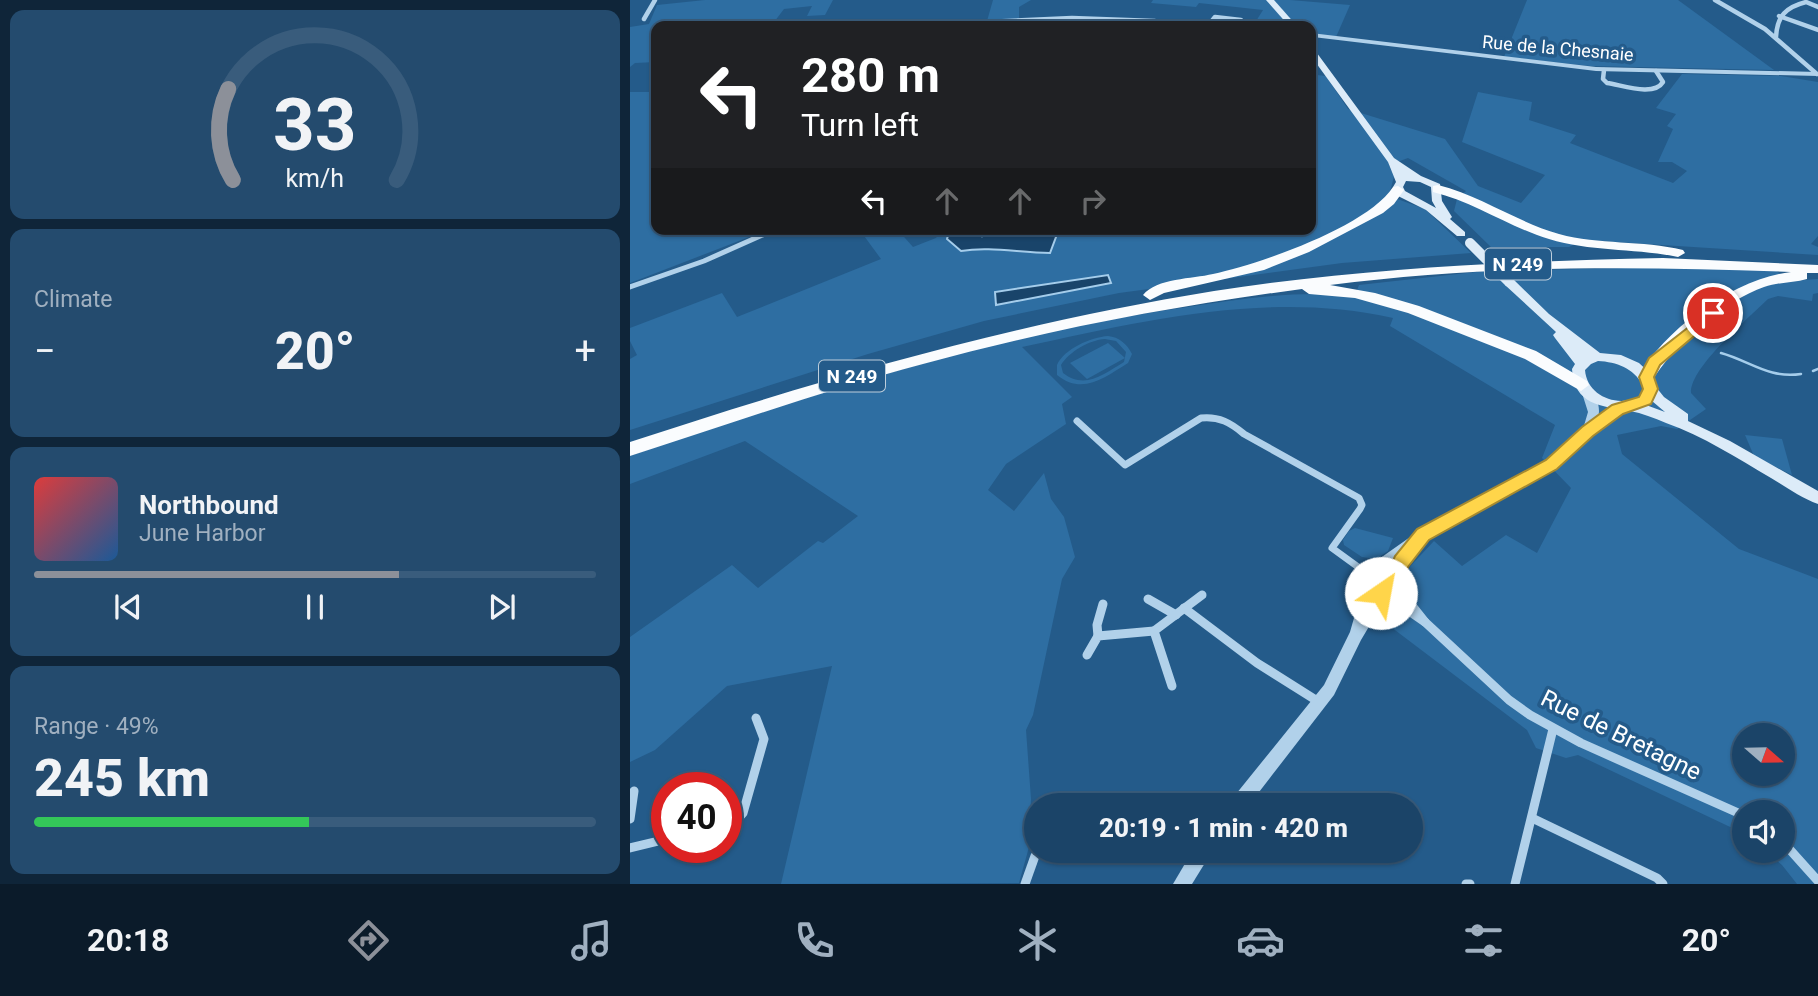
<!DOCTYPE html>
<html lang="en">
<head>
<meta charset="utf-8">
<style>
	:root { --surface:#1b4468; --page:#244b6e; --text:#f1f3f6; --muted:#a0b0c0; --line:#395c7c; --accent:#8c9099 }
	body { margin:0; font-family:Roboto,sans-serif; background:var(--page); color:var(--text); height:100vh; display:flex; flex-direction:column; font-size:26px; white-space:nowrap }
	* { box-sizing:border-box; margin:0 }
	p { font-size:23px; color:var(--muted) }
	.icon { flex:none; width:38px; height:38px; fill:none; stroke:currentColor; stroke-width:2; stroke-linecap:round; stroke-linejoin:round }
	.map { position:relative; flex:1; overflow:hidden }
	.side { display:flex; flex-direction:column; gap:10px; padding:10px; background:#0f2539; width:630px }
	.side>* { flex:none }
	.guide { position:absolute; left:21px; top:21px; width:665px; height:214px; border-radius:14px; box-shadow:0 2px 5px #0004,0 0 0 2px var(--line); background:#202124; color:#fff; overflow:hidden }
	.needle { width:46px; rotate:110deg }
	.fabs { position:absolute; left:1102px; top:723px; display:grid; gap:14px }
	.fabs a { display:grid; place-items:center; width:63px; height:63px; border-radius:50%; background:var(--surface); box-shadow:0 2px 5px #0004,0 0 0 2px var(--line); font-size:35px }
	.speed { position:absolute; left:21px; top:772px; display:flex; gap:14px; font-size:35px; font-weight:700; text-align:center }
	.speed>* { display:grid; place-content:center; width:91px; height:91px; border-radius:50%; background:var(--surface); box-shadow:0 2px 5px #0004,0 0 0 2px var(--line); line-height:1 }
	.speed .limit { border:10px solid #d22; background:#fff; color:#111 }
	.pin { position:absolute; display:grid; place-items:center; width:60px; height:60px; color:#fff; margin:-30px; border:4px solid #fff; border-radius:50%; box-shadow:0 2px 7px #0007 }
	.me { position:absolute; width:77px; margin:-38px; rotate:33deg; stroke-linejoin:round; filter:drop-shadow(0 0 5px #0008) }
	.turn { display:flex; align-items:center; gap:24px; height:147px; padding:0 35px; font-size:32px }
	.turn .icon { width:91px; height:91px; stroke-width:2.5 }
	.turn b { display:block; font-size:49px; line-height:60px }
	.lanes { display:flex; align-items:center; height:66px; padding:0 35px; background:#0003; justify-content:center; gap:35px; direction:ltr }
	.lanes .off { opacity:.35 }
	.big { font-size:52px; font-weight:800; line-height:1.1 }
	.side .card { flex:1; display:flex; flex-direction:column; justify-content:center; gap:10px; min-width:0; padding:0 24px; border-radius:14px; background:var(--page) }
	.side .dial { align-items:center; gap:0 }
	.dial svg { height:182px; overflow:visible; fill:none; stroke:var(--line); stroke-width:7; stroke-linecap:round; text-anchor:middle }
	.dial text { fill:var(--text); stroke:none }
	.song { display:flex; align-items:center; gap:21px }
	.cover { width:84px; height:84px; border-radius:10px; background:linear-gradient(135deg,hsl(0 70% 55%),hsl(210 70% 35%)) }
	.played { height:7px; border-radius:4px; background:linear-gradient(90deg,var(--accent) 65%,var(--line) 65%) }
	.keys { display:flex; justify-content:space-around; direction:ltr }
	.heat { display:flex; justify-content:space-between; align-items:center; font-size:38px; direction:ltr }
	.charge { height:10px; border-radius:5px; background:linear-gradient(90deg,#34c759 49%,var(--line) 0) }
	.trip { position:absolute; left:394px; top:793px; width:399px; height:70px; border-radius:35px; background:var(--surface); box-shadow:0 2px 5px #0004,0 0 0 2px var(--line); font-weight:800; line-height:70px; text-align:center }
	.tab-bar { display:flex; height:112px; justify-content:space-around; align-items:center; background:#0b1b2a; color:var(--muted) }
	.tab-bar .icon { width:49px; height:49px }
	.tab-bar .active { color:var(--accent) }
	.tab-bar b { font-size:32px; color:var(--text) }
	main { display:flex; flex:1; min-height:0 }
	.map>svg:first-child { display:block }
	.green { fill:#2e6ea2; fill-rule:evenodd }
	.water { fill:#19446a; stroke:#a5cdeb; stroke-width:2 }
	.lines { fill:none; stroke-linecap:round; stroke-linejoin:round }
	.stream { stroke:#a5cdeb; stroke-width:2.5 }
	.minor-far3 { stroke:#b1d1ea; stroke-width:4.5 }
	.minor-far2 { stroke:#b1d1ea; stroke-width:5 }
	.minor-far1 { stroke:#b1d1ea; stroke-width:7 }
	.minor { stroke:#b1d1ea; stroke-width:9 }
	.tertiary { fill:#b1d1ea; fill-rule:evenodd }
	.secondary { fill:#dcebf8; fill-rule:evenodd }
	.trunk { fill:#fafcfe; fill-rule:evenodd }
	.secondary-bridge { stroke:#dcebf8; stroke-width:10 }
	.route { fill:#ffd54a; stroke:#a68a30; stroke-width:2 }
	.labels { text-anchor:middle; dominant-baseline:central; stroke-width:7; stroke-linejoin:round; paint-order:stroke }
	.far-street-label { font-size:18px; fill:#fff; stroke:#245b8a }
	.shield { fill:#245b8a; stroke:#bdcedc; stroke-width:2 }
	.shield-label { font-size:19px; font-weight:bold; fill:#fff }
	.near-street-label { font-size:24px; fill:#fff; stroke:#245b8a }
</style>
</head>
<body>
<main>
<section class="side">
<div class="card dial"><svg viewBox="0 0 100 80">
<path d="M14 69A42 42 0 1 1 86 69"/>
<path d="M14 69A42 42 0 0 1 12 29" stroke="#8c9099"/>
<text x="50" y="56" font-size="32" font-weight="700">33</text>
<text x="50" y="72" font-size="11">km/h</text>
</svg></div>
<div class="card"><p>Climate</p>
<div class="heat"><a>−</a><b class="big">20°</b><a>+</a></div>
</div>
<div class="card">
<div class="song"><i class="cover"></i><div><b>Northbound</b><p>June Harbor</p></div></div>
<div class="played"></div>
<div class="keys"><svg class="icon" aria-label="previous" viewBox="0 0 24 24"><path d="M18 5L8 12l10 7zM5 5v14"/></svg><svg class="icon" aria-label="pause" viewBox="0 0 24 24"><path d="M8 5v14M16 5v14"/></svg><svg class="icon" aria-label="next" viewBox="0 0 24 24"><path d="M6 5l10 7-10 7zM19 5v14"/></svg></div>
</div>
<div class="card"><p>Range · 49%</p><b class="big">245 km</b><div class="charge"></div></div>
</section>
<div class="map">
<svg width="1188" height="884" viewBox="0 0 1188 884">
	<rect width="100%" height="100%" fill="#245b8a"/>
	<!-- green -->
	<g class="green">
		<path d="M75,0H203L195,15L177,16L182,6L154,9L141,26H26V62L5,63L0,67V27L19,24L27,5Z"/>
		<path d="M363,0H401L389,7V19L357,21Z"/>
		<path d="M523,0H660L720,5L706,37L688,35L681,30V26H623L633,10L569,3L566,7L521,3Z"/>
		<path d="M897,0H1048L1144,70L960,66L874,57Z"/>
		<path d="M681,66L687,75L696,76L718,109L815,139L848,186L891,203L915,175L832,142L848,92L902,102L899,120L946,135L940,143L1043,183L1057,171L1042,162H1028L1043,129L1037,126L1046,114L1026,108L1052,74L1151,76L1188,82V236L1181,244L1188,247V255L953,240L939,247H861L824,211L827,199L836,191L778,158L759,165L764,176L759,196L795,209L841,253L712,263L489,293L354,321L238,354L0,430V359L7,355L0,341V328L92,293L107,317L251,259L229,229H267L283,247L306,238L313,229H681V181L686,173L681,162Z"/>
		<path d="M0,92H26V229H140L0,283Z"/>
		<path d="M1038,267L1145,270L1161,281L1188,279V293L1183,294L1182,301L1148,296L1138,299C1119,318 1060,367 1061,393L1076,409L1047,429L1031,426L987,435L992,454L1109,549L1188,579V884H1167L1152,865L1135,851L1153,850V812H1115V834L948,755L936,758L906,748L897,730L753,621L774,585L773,574L804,541L832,566L876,535L907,553L941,488L912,458L925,425L760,326L763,318C639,290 513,321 392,347L442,397L432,404L436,424L376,464L358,490L384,511L414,473L421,499L434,517L445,557L432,579L403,715L396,730L401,799L399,847L389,883L151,884L202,666L97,686L25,750L0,762V637L102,565L128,588L188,541L193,543L228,516L115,441L0,484V456C58,435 117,417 176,398C299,360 423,326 551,308C609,299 666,290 725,296L729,285L855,271ZM1115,735H1153V774H1115Z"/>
		<path d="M478,336C489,337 497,344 502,354L498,363C475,377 453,396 427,375V365C434,349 461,337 478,336ZM475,339L486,341L496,352L494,362C474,374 455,390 433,373L431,365C439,352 459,340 475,339Z"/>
		<path d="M478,343L495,358L457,379L440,363Z"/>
		<path d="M1115,435L1152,439L1162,475L1124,456Z"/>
		<path d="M725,528L763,538L758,551L746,559L732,557L714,545L713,540L719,531Z"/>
	</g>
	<!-- water -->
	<g class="water">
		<path d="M326,229H356L353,236L383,229H429L420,253C390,253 360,246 331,251L317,239L319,232Z"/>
		<path d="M478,275L481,283L366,305L365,292Z"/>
	</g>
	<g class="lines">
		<!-- stream -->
		<g class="stream">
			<path d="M1091,353C1120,361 1139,379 1171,374"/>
			<path d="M1183,371L1188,369"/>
		</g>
		<!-- minor-far3 -->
		<g class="minor-far3">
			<path d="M1085,0L1135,29L1187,74"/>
			<path d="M1149,16L1188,30"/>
			<path d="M14,19L25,0"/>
			<path d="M270,26L442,18L525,21L535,25"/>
			<path d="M533,26H570"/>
			<path d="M578,26L585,17L611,20"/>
			<path d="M1146,37C1147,16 1156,7 1176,2L1188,7"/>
			<path d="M974,70L973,79L977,83C992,85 1024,97 1033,82L1026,71"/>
		</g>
		<!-- minor-far2 -->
		<path class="minor-far2" d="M0,287L74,261L146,229"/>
		<!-- minor-far1 -->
		<path class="minor-far1" d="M447,421L495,465L571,418C589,416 601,423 614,434L729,498L732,505L730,509L702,548L735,572"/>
		<!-- minor -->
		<g class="minor">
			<path d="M764,583L795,622L879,700L900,715L951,743L1115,816"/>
			<path d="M753,593L795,622"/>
			<path d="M518,599L546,615"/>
			<path d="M554,608L627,663L689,702"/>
			<path d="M468,636L467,625L473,604"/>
			<path d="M457,655L468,636L524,631"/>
			<path d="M542,686L524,631L572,595"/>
			<path d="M902,818L1027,878L1033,884"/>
			<path d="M0,819L4,791"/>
			<path d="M96,825L104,823L113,813L134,739L126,718"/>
			<path d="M1153,842L1188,881"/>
			<path d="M0,848L37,839"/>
			<path d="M395,884L405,856"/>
			<path d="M836,884H840"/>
			<path d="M885,884L923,729"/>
		</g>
		<!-- tertiary -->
		<g class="tertiary">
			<path d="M681,33L966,67L1188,72V76L966,71L683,37H681Z"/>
			<path d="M958,389C967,392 971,409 968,418L993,402L999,406L962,434L925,468L810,531L790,545L773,571L766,594L756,598L731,640L704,695L619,805H600L602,799L694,685L720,632L732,590L726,579L733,565L749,559L800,523L917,462L953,429L958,412L952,393ZM762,565L755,586L751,587L744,585L740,579L743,573Z"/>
			<path d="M563,850H583L562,884H543Z"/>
		</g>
		<!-- secondary -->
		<g class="secondary">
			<path d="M636,0H644L667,26H659Z"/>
			<path d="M681,32L687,37L681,43Z"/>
			<path d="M681,49H684L764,158L791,176L810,184L812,201L822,217L820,219L835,232V236H827L796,210L766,195L763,187L766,182L758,162L681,56ZM776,181L790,182L801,187L802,201L806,208L775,191L773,187Z"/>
			<path d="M879,278L883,279L919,314L970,353L991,355L1009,363L1021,374L1026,387L1034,397L1058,414V421L1100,441L1188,491V504C1171,498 1156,487 1141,478C1107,458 1073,436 1036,423C1024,418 1012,413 1000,411C971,406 944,405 942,369L945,364L925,338L923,335L926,332L875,285V279ZM968,361C987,362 1003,368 1013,385L1012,395C990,409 957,397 955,370L961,364ZM1022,401L1035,412L1016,405Z"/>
		</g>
		<!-- trunk -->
		<g class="trunk">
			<path d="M808,185C851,196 887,222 929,234C969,245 1012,240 1053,250L1055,253L1048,257C1005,248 961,252 919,239C879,227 844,202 803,192V186Z"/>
			<path d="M768,186L774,190L764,204L753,213L679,252L634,270L534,293L520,300L513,295C527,278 562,279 583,274C629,264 737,227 763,187Z"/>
			<path d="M1033,258L1188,265V273H1177V279C1163,283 1148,282 1134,287C1097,299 1041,348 1022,381L1016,383L1008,377C1036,328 1104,279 1161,272C1007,266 853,265 700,285L745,293L789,306L906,351L957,381L959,385L951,391L895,359L778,313L725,298L679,294L672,289C544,306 417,330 293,364C194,390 98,425 0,456V442C192,379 385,323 584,291C733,268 883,261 1033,258Z"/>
		</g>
		<!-- secondary-bridge -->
		<path class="secondary-bridge" d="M840,243L879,282"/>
	</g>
	<!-- route -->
	<path class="route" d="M1083,308L1088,309V316L1030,365L1024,377L1028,389L1021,404L993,414L963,436L927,469L799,540L778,567L769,592L751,602L744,599L742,593L744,588L754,582L765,556L787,529L916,460L952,427L982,405L1009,397L1013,389L1009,377L1019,358Z"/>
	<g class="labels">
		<!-- far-street labels -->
		<g class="far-street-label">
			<text transform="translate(928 48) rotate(5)">Rue de la Chesnaie</text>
		</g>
		<!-- shield labels -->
		<g class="shield">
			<rect x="855" y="248.5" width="66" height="31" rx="5"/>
			<rect x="189" y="360.5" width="66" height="31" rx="5"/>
		</g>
		<g class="shield-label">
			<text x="888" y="264">N 249</text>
			<text x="222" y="376">N 249</text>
		</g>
		<!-- near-street labels -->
		<g class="near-street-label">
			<text transform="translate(991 735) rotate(26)">Rue de Bretagne</text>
		</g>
	</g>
</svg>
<div class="fabs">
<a><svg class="needle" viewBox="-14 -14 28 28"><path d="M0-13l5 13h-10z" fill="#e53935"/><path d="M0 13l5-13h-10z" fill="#a0b0c0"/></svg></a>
<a><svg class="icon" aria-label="sound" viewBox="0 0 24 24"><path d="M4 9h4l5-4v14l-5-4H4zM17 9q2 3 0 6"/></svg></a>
</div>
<div class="speed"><div class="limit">40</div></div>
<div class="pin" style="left:1083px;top:313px;background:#d93025"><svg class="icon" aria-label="arrive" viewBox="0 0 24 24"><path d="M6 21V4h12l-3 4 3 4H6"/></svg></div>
<svg class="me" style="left:751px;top:593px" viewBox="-20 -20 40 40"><circle r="19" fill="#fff"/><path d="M0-13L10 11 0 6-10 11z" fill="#ffd54a"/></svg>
<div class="trip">20:19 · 1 min · 420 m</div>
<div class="guide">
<div class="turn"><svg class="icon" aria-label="left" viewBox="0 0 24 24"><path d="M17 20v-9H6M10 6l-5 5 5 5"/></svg><div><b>280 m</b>Turn left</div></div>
<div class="lanes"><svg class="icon" aria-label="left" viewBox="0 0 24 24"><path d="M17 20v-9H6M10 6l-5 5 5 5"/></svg><svg class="icon off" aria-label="ahead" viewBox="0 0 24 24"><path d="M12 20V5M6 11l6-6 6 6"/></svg><svg class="icon off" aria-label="ahead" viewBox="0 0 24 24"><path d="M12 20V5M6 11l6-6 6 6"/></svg><svg class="icon off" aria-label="right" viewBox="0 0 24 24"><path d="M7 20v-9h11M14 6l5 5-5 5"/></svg></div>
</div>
</div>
</main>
<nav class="tab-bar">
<b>20:18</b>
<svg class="icon active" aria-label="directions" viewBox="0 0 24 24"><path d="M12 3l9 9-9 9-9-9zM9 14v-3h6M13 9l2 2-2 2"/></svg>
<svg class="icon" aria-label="music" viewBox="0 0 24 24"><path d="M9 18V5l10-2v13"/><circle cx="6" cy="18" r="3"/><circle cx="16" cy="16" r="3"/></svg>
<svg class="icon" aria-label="phone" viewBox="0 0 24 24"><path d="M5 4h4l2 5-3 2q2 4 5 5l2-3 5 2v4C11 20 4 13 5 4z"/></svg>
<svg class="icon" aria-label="climate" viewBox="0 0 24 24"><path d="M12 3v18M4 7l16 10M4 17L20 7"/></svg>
<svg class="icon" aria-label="car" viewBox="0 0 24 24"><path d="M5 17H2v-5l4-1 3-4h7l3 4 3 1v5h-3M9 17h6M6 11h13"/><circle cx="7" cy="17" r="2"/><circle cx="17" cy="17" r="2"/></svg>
<svg class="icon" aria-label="filters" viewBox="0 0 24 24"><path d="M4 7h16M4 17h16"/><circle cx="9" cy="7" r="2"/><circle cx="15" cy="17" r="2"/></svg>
<b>20°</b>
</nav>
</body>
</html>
